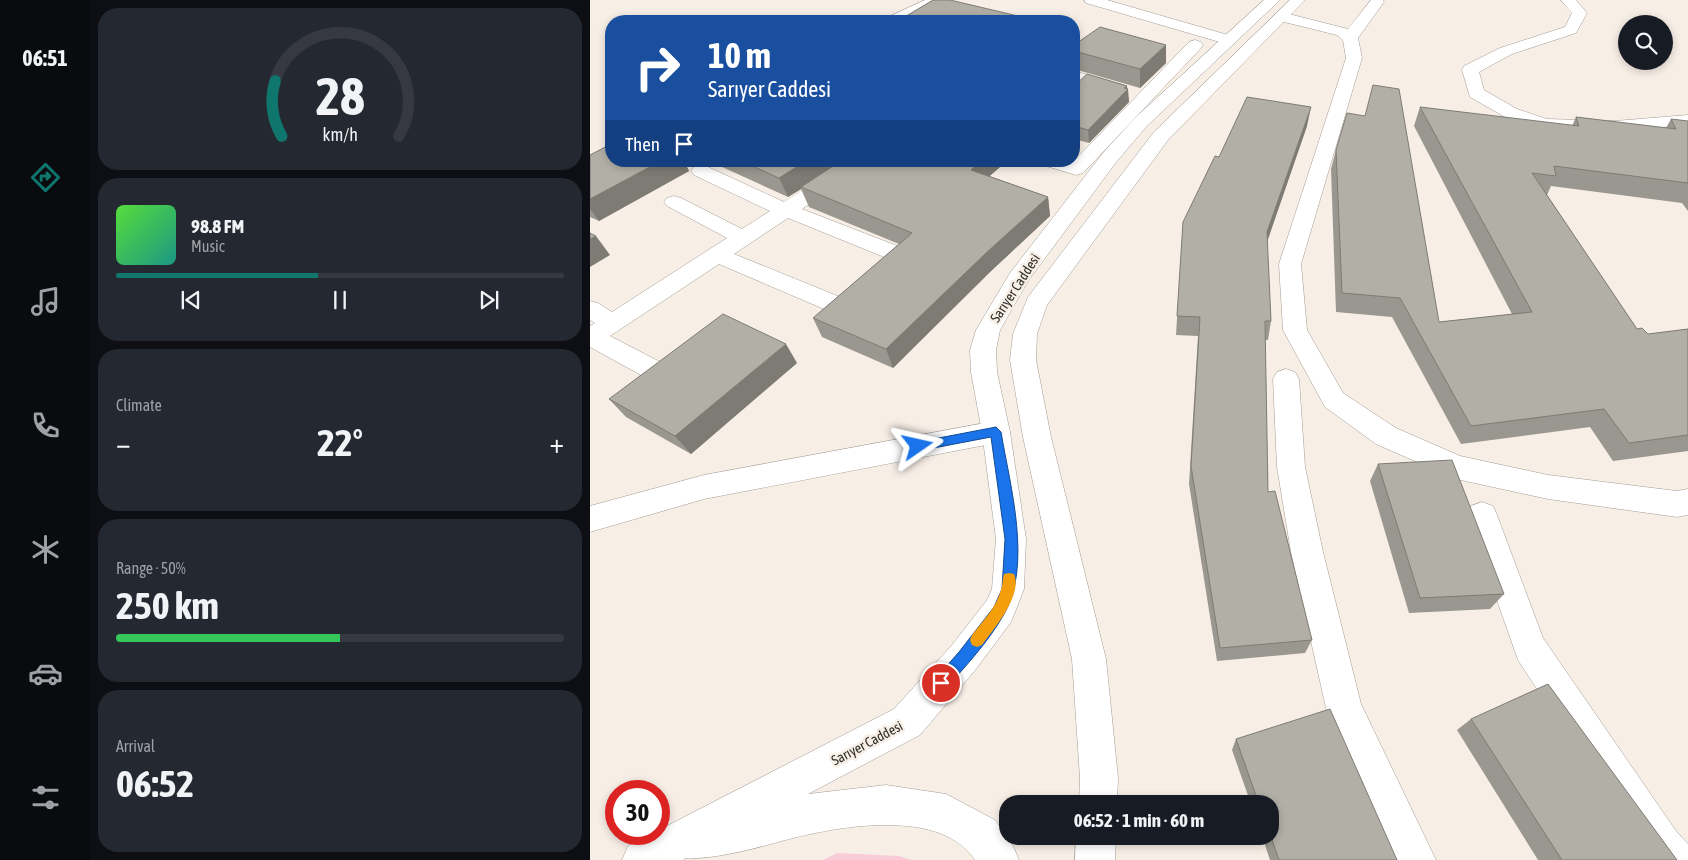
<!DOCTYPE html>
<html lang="en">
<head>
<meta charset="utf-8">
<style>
	:root { --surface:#171b24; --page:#242831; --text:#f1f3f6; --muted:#9ea1a6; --line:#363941; --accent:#0f766e }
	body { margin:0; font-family:"Asap Condensed",sans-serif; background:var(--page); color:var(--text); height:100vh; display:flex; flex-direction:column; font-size:19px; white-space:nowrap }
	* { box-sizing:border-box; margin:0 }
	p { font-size:16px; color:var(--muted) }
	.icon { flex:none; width:28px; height:28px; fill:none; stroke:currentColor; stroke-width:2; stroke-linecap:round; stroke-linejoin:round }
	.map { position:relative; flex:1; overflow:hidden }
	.details { display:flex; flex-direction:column; gap:8px; padding:8px; background:#0d0f14; width:500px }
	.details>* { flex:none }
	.top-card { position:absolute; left:15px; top:15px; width:475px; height:152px; border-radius:20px; box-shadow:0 2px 8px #0003; background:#1a4fa0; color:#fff; overflow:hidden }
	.buttons { position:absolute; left:1028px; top:15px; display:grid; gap:10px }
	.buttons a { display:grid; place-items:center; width:55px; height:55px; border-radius:50%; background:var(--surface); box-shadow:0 2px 8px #0003; font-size:25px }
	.speed { position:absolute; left:15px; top:780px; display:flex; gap:10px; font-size:25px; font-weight:700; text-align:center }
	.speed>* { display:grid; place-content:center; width:65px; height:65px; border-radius:50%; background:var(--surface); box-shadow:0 2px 8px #0003; line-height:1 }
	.speed .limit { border:8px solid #d22; background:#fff; color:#111 }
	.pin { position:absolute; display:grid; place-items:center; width:42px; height:42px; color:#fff; margin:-21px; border:2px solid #fff; border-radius:50%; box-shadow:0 1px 5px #0007 }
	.me { position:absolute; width:55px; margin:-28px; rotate:79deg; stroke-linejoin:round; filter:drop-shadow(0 0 4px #0008) }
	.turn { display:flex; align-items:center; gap:18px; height:105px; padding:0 20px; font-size:22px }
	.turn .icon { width:65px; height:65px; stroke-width:2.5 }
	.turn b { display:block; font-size:35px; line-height:42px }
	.then { display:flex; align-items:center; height:48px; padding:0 20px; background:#0003; gap:10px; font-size:19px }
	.big { font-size:38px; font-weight:700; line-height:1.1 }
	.details .widget { flex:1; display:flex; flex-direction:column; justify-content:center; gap:8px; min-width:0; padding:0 18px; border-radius:20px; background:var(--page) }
	.details .dial { align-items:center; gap:0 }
	.dial svg { height:130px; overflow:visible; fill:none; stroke:var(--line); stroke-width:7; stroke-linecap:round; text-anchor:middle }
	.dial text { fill:var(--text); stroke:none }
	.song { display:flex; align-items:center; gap:15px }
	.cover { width:60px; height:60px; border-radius:8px; background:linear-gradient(135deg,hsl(110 70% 55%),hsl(170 70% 35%)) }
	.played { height:5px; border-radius:2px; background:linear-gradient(90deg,var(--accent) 45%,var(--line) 45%) }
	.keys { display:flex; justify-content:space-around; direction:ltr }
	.heat { display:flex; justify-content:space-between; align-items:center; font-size:28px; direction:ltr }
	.charge { height:8px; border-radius:4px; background:linear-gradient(90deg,#34c759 50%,var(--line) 0) }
	.trip { position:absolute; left:409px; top:795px; width:280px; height:50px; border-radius:20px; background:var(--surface); box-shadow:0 2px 8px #0003; font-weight:700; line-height:50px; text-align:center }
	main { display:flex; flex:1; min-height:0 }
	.menu { display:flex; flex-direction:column; width:90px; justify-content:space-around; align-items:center; background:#090b0e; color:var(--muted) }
	.menu .icon { width:35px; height:35px }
	.menu .selected { color:var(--accent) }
	.menu b { font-size:22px; color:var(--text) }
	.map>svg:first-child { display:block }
	.green { fill:#facbd8 }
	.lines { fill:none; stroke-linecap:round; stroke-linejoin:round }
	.minor-casing { stroke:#a49c95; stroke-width:1 }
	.major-casing { stroke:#a49c95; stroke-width:1 }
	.minor { fill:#fff; fill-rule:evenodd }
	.major { fill:#fff; fill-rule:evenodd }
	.wall { fill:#99978f }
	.shaded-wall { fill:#7d7b74 }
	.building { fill:#b2b0a6; stroke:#7d7b74 }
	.route { fill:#1a73e8; stroke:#114b97 }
	.slow { fill:#f59e0b }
	.labels { text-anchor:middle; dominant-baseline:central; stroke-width:5; stroke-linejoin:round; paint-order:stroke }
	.street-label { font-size:14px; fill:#2f2c29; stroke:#f7eee6 }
</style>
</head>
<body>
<main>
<nav class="menu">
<b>06:51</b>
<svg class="icon selected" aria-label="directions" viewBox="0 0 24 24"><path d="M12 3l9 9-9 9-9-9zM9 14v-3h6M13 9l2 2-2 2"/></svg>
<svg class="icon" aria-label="music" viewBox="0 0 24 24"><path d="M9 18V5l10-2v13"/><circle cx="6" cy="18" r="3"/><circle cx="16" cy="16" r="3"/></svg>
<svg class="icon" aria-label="phone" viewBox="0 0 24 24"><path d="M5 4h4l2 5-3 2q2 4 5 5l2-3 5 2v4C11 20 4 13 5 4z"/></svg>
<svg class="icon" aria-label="climate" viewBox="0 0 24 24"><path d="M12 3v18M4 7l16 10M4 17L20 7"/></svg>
<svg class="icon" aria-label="car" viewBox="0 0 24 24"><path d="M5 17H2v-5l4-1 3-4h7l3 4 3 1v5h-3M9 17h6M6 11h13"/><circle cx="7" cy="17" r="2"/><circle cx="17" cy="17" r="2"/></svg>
<svg class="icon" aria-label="filters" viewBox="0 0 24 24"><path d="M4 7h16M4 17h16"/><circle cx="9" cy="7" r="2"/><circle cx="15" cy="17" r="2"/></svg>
</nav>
<section class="details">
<div class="widget dial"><svg viewBox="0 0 100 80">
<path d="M14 69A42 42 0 1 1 86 69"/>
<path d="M14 69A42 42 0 0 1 10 35" stroke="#0f766e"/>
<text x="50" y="56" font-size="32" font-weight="700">28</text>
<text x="50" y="72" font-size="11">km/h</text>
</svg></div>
<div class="widget">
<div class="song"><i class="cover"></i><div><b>98.8 FM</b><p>Music</p></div></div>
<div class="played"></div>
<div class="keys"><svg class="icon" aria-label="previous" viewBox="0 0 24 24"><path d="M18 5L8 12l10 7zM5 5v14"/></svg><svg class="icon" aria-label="pause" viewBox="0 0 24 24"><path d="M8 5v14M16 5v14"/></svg><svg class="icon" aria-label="next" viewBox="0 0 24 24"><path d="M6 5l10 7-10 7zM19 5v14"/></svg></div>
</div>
<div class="widget"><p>Climate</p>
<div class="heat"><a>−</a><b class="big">22°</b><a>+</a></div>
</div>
<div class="widget"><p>Range · 50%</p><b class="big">250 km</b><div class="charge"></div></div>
<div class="widget"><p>Arrival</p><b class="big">06:52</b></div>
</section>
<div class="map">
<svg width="1098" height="860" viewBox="0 0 1098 860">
	<rect width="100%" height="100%" fill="#f7eee6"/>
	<!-- green -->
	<path class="green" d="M247,853L309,856L321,860H233Z"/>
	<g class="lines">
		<!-- minor casing -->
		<g class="minor-casing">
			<g id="minor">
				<path d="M335,0H354L352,3L313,21H293L296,18Z"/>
				<path d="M494,0H517L645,37L647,40L645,43H633L496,3Z"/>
				<path d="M781,0H793L794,2L768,38L772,58L711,264L717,330L753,393L806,428L870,456L958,475L1087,491L1098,489V515L1087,517L958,499L866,479L786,444L735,407L693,330L689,264L756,58L753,40L747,35L686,20L683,17L686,14L691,12L758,29Z"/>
				<path d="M971,0H986L997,13L986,33L922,54L889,72L894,90L927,109L957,119L1025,121L1098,115V125L1025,131L956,129L915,117L880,97L872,70L874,66L910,48L975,27L982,13Z"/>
				<path d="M605,40L611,42L613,45L611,48L493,173L486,175L453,165L450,161H484L599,42Z"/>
				<path d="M484,71L534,85L537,89L534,93L528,94L484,81Z"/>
				<path d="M257,161H281L278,165L212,209L315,249L318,254L315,259L307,261L299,259L198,218L144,254L250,297L254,303L250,309L242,311L234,309L129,264L20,336L78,366L82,373L78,380L69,383L60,380L0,347V326L5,323L0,320V301L8,303L22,312L137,238L77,206L74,202L77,198L84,196L91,198L152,229L180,211L104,175L101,171L104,167L111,165L118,167L194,202Z"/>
				<path d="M696,369L705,372L709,379L715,467L733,552L771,704L846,860H805L736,708L701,552L687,467L683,379L687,372Z"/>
				<path d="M406,421L416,424L420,432L416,440L406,443L114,499L0,532V506L114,475Z"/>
				<path d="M892,502L903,506L907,515L953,638L1086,831L1098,844V860H1059L928,660L877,515L881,506Z"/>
			</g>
		</g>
		<!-- major casing -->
		<g class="major-casing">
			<g id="major">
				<path d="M674,0H690L557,126L527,161L438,281L410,330L406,350L407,372L420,432L436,539L434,589L421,622L386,669L330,735L218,794L296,785L356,794L405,820L423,846L429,860H385C348,804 236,828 181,844C159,850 118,860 96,858L93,860H32L38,846L61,834H69V830L304,709L362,645L397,600L402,589L406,539L392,432L381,372L380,350L386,330L420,273L513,153L545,118Z"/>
				<path d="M700,0H715L578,140L457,305L447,334L446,360L461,437L516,659L528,778L527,804H489L490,778L482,659L433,437L420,360L423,334L438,297L564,132Z"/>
				<path d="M486,836H526L525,860H485Z"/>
			</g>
		</g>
		<!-- minor -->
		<use href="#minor" class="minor"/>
		<!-- major -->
		<use href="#major" class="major"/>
	</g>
	<!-- wall -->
	<g class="wall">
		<path d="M428,16L429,21H313V18Z"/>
		<path d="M484,45H576V63L550,88L484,69V70Z"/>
		<path d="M484,86H537L539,102L499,143L484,139Z"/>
		<path d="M830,107L982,126L986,117L1076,128L1081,119L1098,121V211L1092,203L961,186L957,195L1047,329L1058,334L1098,329V451L1023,461L1000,427L871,444L802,317L746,312L741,169L746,150L849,322L922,314L824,126Z"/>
		<path d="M717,126L677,240L681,321L678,340H675L678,492L722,640L715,653L627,661L599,484L608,336L586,335L593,222Z"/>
		<path d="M0,155L21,161H94L99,171L9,221L0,217Z"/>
		<path d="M119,161H250L301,164L304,161H417L399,176L458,197L460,216L400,272L303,368L232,337L223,318L309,244L219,207L211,189L198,197Z"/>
		<path d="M207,363L101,454L36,417L19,399Z"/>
		<path d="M788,464L914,594L900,609L819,613L780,481Z"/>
		<path d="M881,719L1087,860H948L867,730Z"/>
		<path d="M646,739L807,860H680L672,836H680V804H661L642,750Z"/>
	</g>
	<!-- shaded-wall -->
	<g class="shaded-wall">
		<path d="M428,16L429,21H420Z"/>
		<path d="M576,45V63L550,88V69Z"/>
		<path d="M537,86V90L538,89L539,102L499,143L498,130Z"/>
		<path d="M721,107L717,126L674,251L677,232Z"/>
		<path d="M71,161H94L99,171L9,221L0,209V199Z"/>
		<path d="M216,161H250L251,163L211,187V189L198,197L189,178Z"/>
		<path d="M391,161H417L385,189L381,170Z"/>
		<path d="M458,197L460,216L400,272L303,368L296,349L396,253Z"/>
		<path d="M6,236L20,255L0,267V239Z"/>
		<path d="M196,344L207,363L101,454L85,436Z"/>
	</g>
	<!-- building -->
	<g class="building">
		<path d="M343,0H360L428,16L420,21H326L313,18Z"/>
		<path d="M510,27L576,45L550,69L484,51V45Z"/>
		<path d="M497,74L537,86L534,88L538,89L498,130L484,126V86Z"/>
		<path d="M783,85L809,89L849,322L942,312L830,107L989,126L986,117L1086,129L1081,119L1098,121V183L964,166L966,176L942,173L1047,329L1052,328L1058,334L1098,329V435L1039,443L1014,409L881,426L810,298L752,293L746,150L757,113L775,116Z"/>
		<path d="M657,97L721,107L677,232L681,321H675L678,492L685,491L722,640L630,648L601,466L610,317L587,316L593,222L625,156L629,157Z"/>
		<path d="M21,144V161H71L0,199V155Z"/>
		<path d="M151,161H216L189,178Z"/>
		<path d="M251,161H293L301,164L304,161H391L381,170L458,197L396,253L296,349L223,318L322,233L211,187Z"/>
		<path d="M0,233L6,236L0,239Z"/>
		<path d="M133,314L196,344L85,436L19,399Z"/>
		<path d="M862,460L914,594L830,598L788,464Z"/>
		<path d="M958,684L1087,860H972L881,719Z"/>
		<path d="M740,709L807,860H689L680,834V804H669L646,739Z"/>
	</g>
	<!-- route -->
	<path class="route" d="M406,427L411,432C420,486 443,566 413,616C398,642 376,666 356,688L351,690L346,688L344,683L346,678L369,652L404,607L412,589L415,539L401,437L328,451L324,450L322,446L324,443L328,442Z"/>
	<!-- slow -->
	<path class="slow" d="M419,573L424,574C433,595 404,629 392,645L387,647L382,645L380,640L382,635C393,621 406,608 411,590C413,585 412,580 414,574Z"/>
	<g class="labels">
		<!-- street labels -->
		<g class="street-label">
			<text transform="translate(425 288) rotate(-57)">Sarıyer Caddesi</text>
			<text transform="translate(277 743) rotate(-28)">Sarıyer Caddesi</text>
		</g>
	</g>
</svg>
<div class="buttons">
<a><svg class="icon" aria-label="search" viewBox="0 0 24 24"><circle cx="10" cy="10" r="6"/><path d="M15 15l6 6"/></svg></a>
</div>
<div class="speed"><div class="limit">30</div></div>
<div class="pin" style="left:351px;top:683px;background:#d93025"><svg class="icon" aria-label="arrive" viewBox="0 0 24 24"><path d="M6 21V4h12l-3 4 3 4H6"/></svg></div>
<svg class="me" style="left:328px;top:446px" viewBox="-20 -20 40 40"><path d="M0-17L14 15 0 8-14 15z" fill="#1a73e8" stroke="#fff" stroke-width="4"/></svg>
<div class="trip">06:52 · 1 min · 60 m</div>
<div class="top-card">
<div class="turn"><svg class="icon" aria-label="right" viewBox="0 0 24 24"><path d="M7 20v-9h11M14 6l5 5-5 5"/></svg><div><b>10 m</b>Sarıyer Caddesi</div></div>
<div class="then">Then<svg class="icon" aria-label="arrive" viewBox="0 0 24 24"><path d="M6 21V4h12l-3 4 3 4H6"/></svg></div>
</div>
</div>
</main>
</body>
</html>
